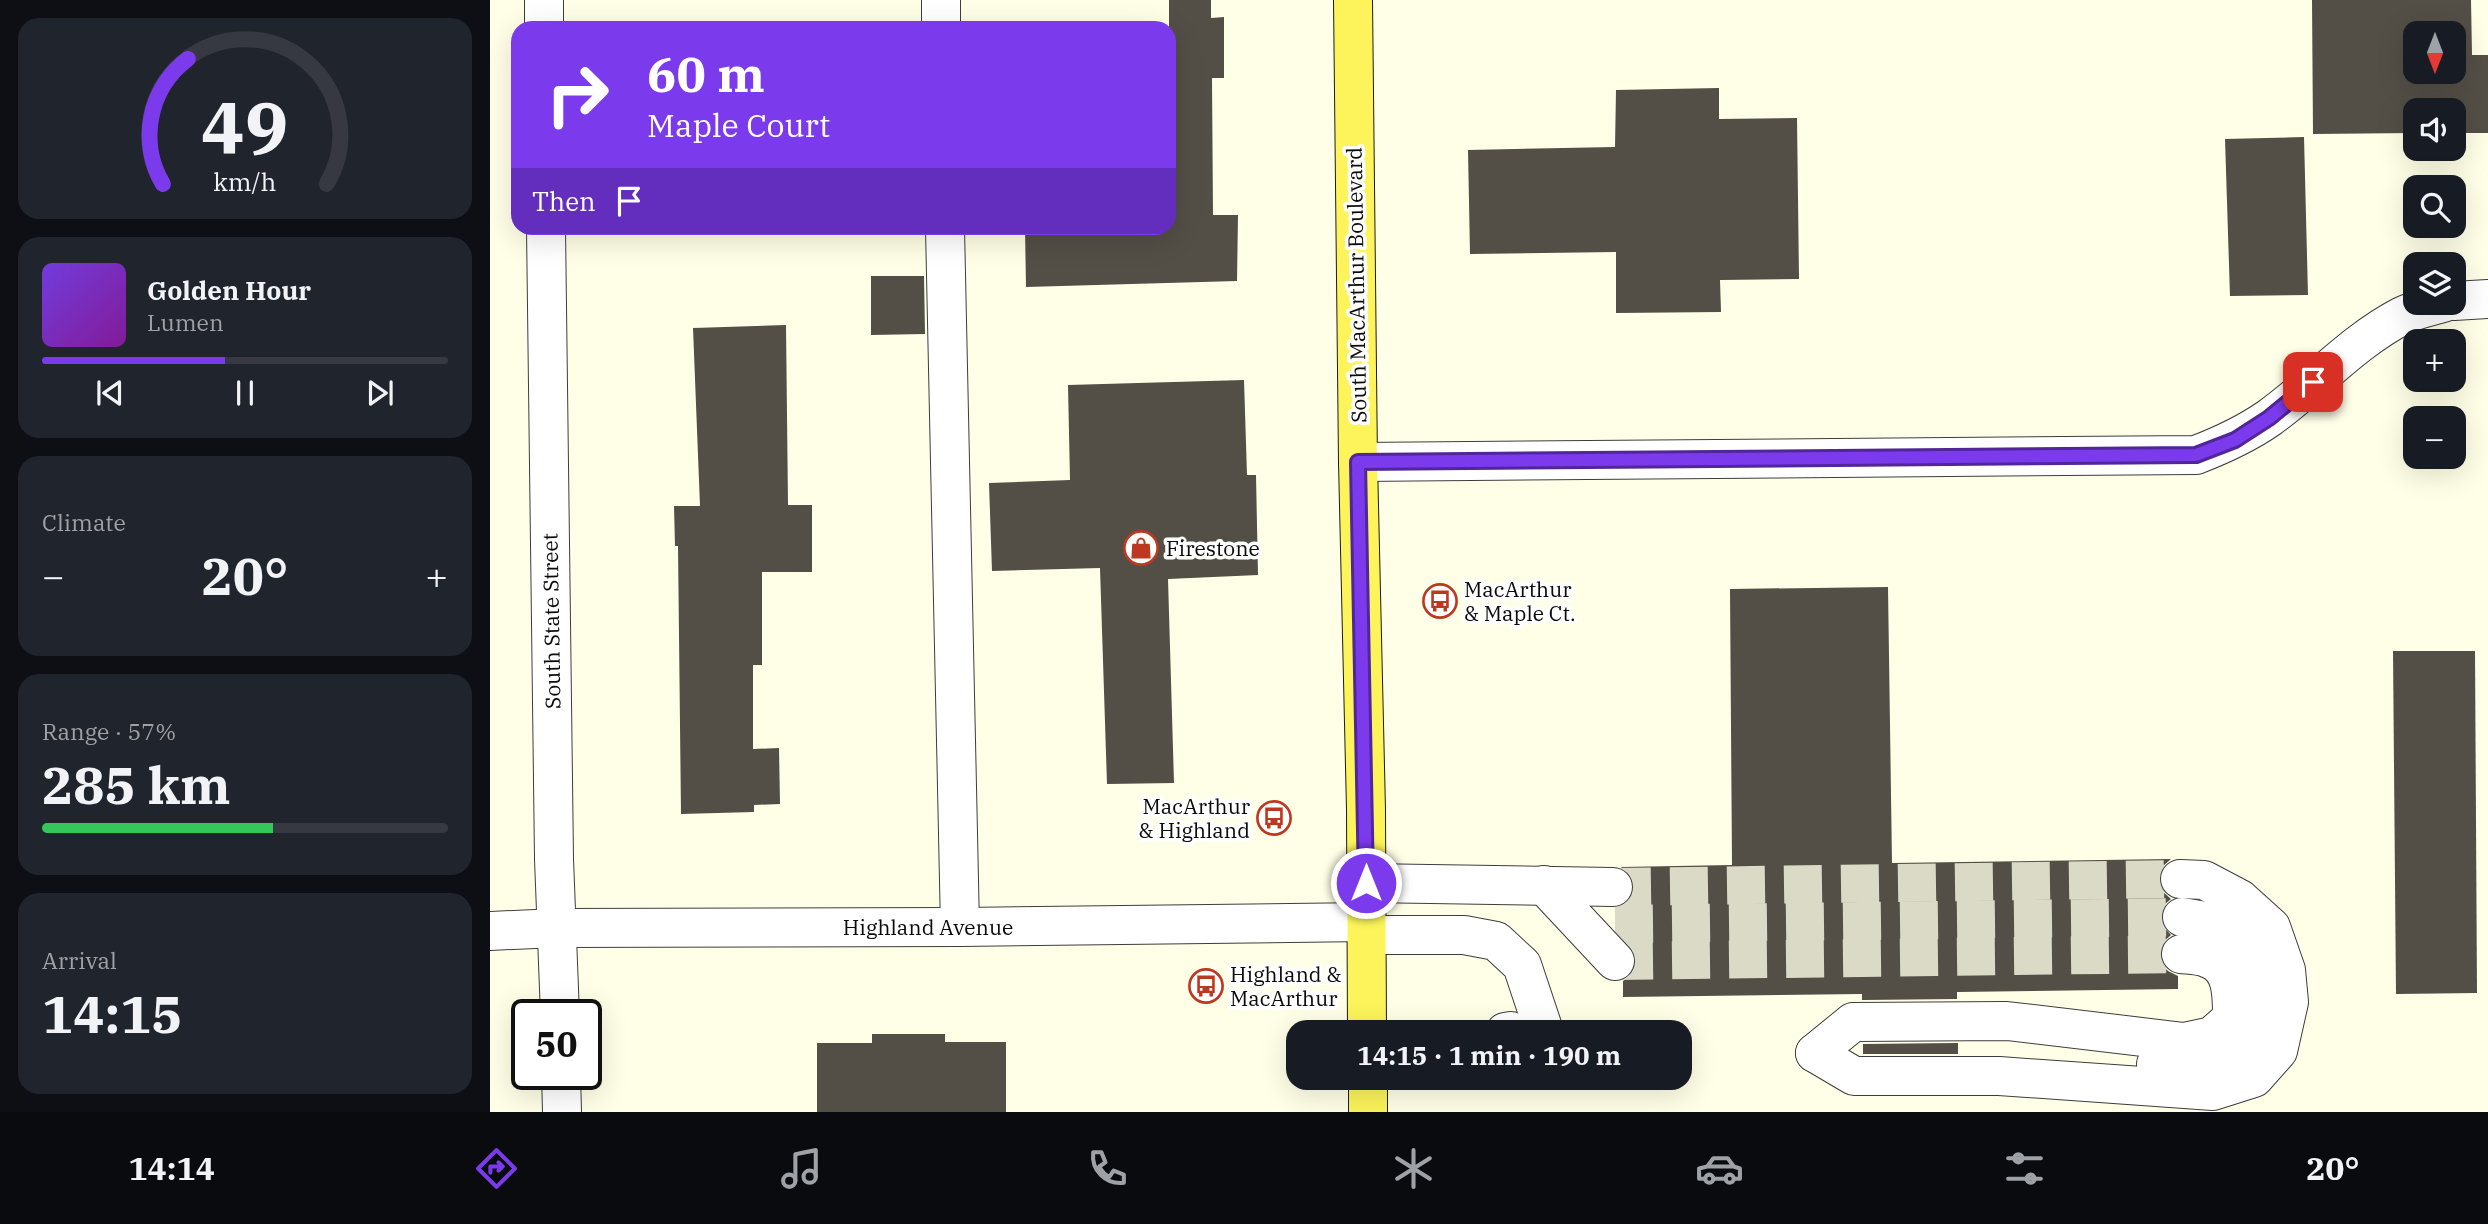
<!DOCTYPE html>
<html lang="en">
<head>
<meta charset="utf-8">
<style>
	:root { --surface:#171b24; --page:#20242c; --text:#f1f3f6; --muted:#9ea1a6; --line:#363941; --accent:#7c3aed }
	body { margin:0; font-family:"IBM Plex Serif",serif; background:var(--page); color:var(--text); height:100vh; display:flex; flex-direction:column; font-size:26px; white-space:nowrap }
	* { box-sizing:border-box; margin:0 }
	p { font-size:23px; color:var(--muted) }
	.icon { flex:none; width:38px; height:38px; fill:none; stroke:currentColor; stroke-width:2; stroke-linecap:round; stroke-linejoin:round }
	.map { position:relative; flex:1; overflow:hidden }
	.drawer { display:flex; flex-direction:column; gap:18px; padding:18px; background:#0d0f14; width:490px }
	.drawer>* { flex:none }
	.banner { position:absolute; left:21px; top:21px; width:665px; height:214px; border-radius:21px; box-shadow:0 7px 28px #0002; background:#7c3aed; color:#fff; overflow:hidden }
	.needle { width:46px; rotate:180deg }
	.fabs { position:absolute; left:1913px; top:21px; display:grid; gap:14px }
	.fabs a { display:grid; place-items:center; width:63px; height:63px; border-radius:14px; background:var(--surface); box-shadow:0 7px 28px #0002; font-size:35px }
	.speed { position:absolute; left:21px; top:999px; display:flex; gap:14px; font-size:35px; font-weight:700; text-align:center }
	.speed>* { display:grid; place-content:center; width:91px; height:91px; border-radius:50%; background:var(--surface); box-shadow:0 7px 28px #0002; line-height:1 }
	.speed .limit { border:4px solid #111; border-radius:10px; background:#fff; color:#111 }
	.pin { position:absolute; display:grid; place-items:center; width:60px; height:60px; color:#fff; margin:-30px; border-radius:14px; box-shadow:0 4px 10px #0006 }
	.me { position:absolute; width:77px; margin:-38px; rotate:0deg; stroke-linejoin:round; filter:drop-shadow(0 0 5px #0008) }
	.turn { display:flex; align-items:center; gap:24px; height:147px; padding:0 21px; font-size:32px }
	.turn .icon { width:91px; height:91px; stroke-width:2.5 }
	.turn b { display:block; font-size:49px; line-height:60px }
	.then { display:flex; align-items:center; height:66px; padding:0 21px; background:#0003; gap:14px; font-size:26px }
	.big { font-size:52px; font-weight:800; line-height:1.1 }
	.drawer .widget { flex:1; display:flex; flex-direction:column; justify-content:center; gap:10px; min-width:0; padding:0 24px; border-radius:21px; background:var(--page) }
	.drawer .dial { align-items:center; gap:0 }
	.dial svg { height:182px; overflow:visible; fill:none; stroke:var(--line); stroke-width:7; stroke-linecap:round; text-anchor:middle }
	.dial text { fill:var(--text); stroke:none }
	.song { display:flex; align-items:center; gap:21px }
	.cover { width:84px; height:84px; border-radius:10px; background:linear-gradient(135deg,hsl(260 70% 55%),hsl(290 70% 35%)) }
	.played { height:7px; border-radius:4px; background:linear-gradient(90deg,var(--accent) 45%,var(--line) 45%) }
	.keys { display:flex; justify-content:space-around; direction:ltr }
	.heat { display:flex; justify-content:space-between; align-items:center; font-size:38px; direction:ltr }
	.charge { height:10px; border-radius:5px; background:linear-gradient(90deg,#34c759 57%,var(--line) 0) }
	.trip { position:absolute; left:796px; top:1020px; width:406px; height:70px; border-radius:21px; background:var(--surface); box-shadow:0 7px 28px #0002; font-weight:800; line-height:70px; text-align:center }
	.tab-bar { display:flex; height:112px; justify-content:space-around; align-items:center; background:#090b0e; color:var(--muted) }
	.tab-bar .icon { width:49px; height:49px }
	.tab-bar .on { color:var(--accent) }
	.tab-bar b { font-size:32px; color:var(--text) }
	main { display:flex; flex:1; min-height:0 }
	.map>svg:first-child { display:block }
	.building { fill:#534e46; fill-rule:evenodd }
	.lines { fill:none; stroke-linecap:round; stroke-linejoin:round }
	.minor-tunnel { stroke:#dadac6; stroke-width:38; stroke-dasharray:38 19; stroke-linecap:butt }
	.minor-casing { stroke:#3d3d3d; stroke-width:40 }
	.major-casing { stroke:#1b1b1b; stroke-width:40 }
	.minor { stroke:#fff; stroke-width:38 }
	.major { stroke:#fcf45a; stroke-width:38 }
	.route-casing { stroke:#51269a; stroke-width:18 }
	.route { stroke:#7c3aed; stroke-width:12 }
	.labels { text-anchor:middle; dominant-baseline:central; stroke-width:7; stroke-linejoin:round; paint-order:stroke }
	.street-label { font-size:21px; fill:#0a0a0a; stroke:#fff }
	.poi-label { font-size:21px; fill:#0a0a0a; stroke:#fff; text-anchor:start }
</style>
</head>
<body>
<main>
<section class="drawer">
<div class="widget dial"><svg viewBox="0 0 100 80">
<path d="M14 69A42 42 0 1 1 86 69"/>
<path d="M14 69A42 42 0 0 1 25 14" stroke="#7c3aed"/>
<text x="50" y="56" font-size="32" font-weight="700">49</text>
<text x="50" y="72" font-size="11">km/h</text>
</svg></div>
<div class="widget">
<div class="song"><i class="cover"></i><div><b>Golden Hour</b><p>Lumen</p></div></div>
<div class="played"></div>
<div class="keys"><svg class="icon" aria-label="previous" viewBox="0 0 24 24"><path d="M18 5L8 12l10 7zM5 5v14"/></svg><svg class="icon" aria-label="pause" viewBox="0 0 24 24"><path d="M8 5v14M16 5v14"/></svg><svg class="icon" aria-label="next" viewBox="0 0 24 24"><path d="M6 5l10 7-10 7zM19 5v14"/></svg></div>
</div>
<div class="widget"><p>Climate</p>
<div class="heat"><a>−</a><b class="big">20°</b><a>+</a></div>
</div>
<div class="widget"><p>Range · 57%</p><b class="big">285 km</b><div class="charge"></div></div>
<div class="widget"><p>Arrival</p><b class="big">14:15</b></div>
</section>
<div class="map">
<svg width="1998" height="1112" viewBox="0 0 1998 1112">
	<rect width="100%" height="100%" fill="#ffffe7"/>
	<!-- building -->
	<g class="building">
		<path d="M679,0H721V18L734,17V78H722L723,215H748L747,281L536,287L535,228H679Z"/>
		<path d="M1822,0H1981L1982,55H1998V133H1964V110H1925V133L1823,134ZM1925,33H1964V72H1925Z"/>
		<path d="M1229,88V119L1307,118L1309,279L1230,280L1231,312L1126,313V252L980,254L978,150L1125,147L1126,90Z"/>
		<path d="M1814,137L1818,295L1740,296L1735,139Z"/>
		<path d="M381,276H434L435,334L381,335Z"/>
		<path d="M296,325L298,505H322V572H272V665H263V749L289,748L290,804L264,805V812L191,814L188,546H185L184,506H210L203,328Z"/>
		<path d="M754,380L757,475H766L768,575L678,579L684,783L617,784L610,568L502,571L499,483L580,480L578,385Z"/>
		<path d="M1398,587L1402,863L1681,859L1672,867L1668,877L1671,890L1681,899L1675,904L1671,913L1672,925L1681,935L1673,942L1669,953L1671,964L1678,971L1688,976V989L1467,992V999L1372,1000V994L1133,997V981L1140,976L1146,968V957L1141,947L1132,937V907L1141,899L1145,887L1142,876L1131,867L1242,865L1240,589Z"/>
		<path d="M1903,651H1985L1987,993L1906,994Z"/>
		<path d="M382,1034H455V1042H516V1112H327V1043H382Z"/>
		<path d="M1468,1043V1054H1373V1044Z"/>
	</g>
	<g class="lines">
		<!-- minor-tunnel -->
		<g class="minor-tunnel">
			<path d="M1123,887L1690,879"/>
			<path d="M1125,924L1692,917"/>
			<path d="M1125,961L1691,954"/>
		</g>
		<!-- minor casing -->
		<g class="minor-casing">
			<g id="minor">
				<path d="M54,0V28"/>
				<path d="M451,0V28"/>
				<path d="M56,228L64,859L70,1015"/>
				<path d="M455,228L470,927"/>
				<path d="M1964,301L1998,299"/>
				<path d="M868,462L1706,455C1732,445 1756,434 1779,418C1824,386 1862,342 1912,316C1924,310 1939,307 1953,303"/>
				<path d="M876,883L1123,887"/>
				<path d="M1054,885L1125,961"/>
				<path d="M0,931L67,928L470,927L877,922"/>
				<path d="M877,935H974L1006,941L1032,965L1054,1031"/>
				<path d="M1015,1032L1021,1031"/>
				<path d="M1325,1053L1364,1076H1509L1723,1091L1764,1078L1788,1051L1799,1002L1796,970L1781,927L1750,899L1714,880L1690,879"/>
				<path d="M1325,1053L1363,1022L1517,1021L1694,1042L1722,1036L1742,1018C1742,996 1743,968 1719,959C1711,955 1700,955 1691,954"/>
				<path d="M1666,1064L1689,1066L1723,1063L1752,1045L1768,1018L1771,985L1754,944L1721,922L1692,917"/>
				<path d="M71,1074L72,1112"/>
			</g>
		</g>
		<!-- major casing -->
		<g class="major-casing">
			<g id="major">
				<path d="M863,0L868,462L876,810L877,1032"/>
				<path d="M878,1078V1112"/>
			</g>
		</g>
		<!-- minor -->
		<use href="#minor" class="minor"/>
		<!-- major -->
		<use href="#major" class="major"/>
	</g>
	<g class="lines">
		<!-- route casing -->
		<g class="route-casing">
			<path id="route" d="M876,883L868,462L1706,455L1745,440L1779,418L1823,382"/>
		</g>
		<!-- route -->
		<use href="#route" class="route"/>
	</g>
	<!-- icons -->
	<defs>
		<g id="shop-ring" transform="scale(1.75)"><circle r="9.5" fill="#fff" stroke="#bc3820" stroke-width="1.5"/><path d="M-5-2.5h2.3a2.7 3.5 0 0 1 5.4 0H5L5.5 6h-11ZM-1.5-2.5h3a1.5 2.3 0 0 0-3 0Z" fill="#bc3820"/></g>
		<g id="bus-ring" transform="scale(1.75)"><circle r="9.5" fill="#fff" stroke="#bc3820" stroke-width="1.5"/><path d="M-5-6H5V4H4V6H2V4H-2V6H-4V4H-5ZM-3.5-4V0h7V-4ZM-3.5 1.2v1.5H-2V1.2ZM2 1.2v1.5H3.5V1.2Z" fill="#bc3820"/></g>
	</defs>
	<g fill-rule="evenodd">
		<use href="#shop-ring" x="651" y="548"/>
		<use href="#bus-ring" x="950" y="601"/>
		<use href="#bus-ring" x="784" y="818"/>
		<use href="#bus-ring" x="716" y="986"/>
	</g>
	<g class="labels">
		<!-- street labels -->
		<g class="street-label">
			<text transform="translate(866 285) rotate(-91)">South MacArthur Boulevard</text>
			<text transform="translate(61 621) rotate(-91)">South State Street</text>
			<text x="438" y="927">Highland Avenue</text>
		</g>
		<!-- poi labels -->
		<g class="poi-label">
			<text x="676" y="548">Firestone</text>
			<text x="974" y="589">MacArthur<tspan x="974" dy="24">&amp; Maple Ct.</tspan></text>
			<text x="760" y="806" text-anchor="end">MacArthur<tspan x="760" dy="24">&amp; Highland</tspan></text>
			<text x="740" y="974">Highland &amp;<tspan x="740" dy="24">MacArthur</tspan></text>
		</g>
	</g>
</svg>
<div class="fabs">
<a><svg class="needle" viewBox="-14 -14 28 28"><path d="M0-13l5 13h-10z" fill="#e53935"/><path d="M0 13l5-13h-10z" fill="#9ea1a6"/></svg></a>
<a><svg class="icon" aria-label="sound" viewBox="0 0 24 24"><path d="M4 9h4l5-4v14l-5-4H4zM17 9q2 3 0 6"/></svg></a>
<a><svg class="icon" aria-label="search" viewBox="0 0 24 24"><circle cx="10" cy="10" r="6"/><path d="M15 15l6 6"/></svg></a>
<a><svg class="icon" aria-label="layers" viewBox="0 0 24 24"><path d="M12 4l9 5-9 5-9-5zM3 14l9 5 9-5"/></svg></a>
<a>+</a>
<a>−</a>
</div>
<div class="speed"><div class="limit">50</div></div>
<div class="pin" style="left:1823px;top:382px;background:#d93025"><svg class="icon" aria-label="arrive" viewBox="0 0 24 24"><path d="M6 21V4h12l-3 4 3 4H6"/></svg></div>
<svg class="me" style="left:876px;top:883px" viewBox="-20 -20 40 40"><circle r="17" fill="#7c3aed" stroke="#fff" stroke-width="3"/><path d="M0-11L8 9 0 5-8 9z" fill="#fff"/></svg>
<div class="trip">14:15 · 1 min · 190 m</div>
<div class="banner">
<div class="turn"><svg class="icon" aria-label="right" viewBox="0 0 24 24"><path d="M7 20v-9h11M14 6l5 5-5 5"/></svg><div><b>60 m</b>Maple Court</div></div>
<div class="then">Then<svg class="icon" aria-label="arrive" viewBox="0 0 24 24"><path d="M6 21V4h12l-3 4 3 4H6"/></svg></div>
</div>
</div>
</main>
<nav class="tab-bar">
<b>14:14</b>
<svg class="icon on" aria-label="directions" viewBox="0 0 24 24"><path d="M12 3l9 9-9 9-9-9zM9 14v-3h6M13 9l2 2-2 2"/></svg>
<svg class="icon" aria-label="music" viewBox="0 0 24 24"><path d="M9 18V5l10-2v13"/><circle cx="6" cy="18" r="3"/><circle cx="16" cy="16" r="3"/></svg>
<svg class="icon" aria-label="phone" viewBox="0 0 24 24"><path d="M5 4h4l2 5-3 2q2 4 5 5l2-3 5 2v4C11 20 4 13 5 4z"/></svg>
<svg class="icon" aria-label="climate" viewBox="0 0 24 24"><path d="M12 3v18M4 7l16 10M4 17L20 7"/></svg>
<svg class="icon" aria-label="car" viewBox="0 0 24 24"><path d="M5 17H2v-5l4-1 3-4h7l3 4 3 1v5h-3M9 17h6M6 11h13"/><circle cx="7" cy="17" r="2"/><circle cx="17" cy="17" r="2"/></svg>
<svg class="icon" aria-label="filters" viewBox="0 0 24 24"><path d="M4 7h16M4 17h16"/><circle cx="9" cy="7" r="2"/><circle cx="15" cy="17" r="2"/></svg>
<b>20°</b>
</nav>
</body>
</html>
